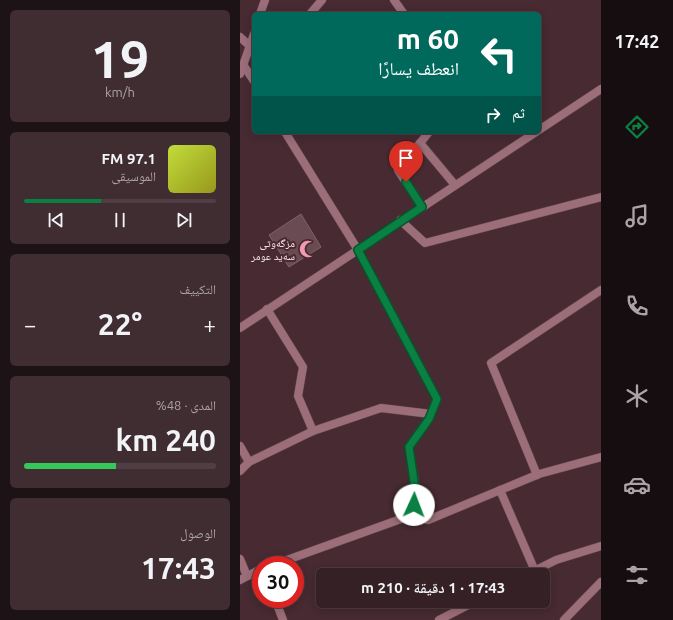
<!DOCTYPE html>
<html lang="ar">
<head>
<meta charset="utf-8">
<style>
	:root { --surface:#352026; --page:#402d32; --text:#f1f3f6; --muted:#aaa3a7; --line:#4f3e43; --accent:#0b8043 }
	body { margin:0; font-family:Ubuntu,"Noto Naskh Arabic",sans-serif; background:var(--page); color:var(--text); direction:rtl; height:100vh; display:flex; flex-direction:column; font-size:15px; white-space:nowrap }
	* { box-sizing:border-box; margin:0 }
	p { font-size:13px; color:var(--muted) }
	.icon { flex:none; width:22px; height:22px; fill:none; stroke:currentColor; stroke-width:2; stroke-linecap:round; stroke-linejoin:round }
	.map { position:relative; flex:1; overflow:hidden; direction:ltr }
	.details { display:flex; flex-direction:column; gap:10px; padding:10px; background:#1d1215; width:240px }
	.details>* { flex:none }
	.guide { position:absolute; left:12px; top:12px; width:289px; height:122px; border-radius:6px; box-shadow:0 2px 10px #0003,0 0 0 1px var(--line); direction:rtl; background:#00695c; color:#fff; overflow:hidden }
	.speed { position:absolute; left:12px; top:556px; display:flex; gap:8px; font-size:20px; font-weight:700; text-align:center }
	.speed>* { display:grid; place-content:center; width:52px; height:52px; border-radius:50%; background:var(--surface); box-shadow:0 2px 10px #0003,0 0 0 1px var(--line); line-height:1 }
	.speed .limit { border:6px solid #d22; background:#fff; color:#111 }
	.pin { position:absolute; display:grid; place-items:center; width:34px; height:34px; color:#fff; margin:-41px -17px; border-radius:50% 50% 50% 0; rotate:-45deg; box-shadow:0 0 4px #0007 }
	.pin .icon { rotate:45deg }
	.me { position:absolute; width:44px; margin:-22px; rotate:2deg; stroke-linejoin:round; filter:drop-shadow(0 0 3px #0008) }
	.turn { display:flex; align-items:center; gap:14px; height:84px; padding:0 16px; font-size:18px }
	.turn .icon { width:52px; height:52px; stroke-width:2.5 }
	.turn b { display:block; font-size:28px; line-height:34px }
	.then { display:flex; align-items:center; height:38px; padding:0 16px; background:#0003; gap:8px; font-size:15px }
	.big { font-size:30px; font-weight:600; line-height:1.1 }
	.details .widget { flex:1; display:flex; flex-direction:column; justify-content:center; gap:6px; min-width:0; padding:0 14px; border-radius:6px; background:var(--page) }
	.details .dial { align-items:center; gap:0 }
	.dial b { font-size:52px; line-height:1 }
	.song { display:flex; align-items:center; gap:12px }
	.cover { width:48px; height:48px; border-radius:6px; background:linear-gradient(135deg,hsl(70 70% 55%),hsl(60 70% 35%)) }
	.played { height:4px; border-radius:2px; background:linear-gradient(90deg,var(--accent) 40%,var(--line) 40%) }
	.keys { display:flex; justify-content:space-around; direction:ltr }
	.heat { display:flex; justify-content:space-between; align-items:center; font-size:22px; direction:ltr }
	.charge { height:6px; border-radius:3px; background:linear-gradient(90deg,#34c759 48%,var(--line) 0) }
	.trip { position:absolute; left:76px; top:568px; width:234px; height:40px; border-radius:6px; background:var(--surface); box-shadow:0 2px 10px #0003,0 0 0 1px var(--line); font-weight:600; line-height:40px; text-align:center; direction:rtl }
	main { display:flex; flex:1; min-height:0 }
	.tabs { display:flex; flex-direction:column; width:72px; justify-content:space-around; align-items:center; background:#150d0f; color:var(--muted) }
	.tabs .icon { width:28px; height:28px }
	.tabs .selected { color:var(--accent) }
	.tabs b { font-size:18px; color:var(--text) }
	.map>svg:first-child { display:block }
	.building { fill:#6a4b53; stroke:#826169 }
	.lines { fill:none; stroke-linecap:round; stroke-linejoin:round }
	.minor-casing { stroke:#64484f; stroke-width:9 }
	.tertiary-casing { stroke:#64484f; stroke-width:9 }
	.minor { stroke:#9b6e79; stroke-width:8 }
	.tertiary { stroke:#9b6e79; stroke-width:8 }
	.route-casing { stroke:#07532c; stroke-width:10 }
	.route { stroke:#0b8043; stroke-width:7 }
	.labels { text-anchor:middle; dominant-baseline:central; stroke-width:4; stroke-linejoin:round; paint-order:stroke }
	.poi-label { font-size:11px; fill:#fae6ea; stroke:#472a32; text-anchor:end }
</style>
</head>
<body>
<main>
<nav class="tabs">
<b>17:42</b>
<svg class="icon selected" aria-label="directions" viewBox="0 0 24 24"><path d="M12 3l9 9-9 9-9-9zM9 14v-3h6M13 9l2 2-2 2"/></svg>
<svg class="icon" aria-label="music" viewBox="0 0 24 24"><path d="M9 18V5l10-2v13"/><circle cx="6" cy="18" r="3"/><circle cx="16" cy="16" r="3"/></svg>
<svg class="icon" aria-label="phone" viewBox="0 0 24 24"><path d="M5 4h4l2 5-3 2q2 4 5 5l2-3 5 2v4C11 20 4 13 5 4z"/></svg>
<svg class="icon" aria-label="climate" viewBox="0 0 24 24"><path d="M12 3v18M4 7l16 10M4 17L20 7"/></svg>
<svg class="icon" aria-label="car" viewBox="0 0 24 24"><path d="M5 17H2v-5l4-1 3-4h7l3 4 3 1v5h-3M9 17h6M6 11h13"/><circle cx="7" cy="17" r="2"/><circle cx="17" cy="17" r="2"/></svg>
<svg class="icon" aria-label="filters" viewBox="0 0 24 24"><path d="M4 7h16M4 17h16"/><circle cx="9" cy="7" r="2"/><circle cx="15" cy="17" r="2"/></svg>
</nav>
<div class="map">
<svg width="361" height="620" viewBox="0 0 361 620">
	<rect width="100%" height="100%" fill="#472a32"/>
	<!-- building -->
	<path class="building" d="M61,214L81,247L49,267L29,235Z"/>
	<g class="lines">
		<!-- minor casing -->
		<g class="minor-casing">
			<g id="minor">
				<path d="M154,0L164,14"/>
				<path d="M70,14L82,0"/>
				<path d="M0,37L10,46"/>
				<path d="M4,66L14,81"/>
				<path d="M299,130L361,89"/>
				<path d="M45,132L118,250L197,399L189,419L169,447L177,495L172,515"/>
				<path d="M180,143L215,185"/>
				<path d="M182,207L158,170L189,132"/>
				<path d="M160,220L185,243L361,197"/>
				<path d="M27,309L63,367L58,396L73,431"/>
				<path d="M0,328L296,132"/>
				<path d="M0,446L9,462"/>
				<path d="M0,471L9,462L73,431L141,408L191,414"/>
				<path d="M297,475L251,363L361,290"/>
				<path d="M260,490L295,571"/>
				<path d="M0,559L7,576"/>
				<path d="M33,565L172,515L188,520L299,474L361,457"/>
				<path d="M286,575L316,560L361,546"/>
				<path d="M0,580L21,569"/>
				<path d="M35,599L43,620"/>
				<path d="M199,620L236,601"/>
				<path d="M324,620L361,582"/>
			</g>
		</g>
		<!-- tertiary casing -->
		<g class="tertiary-casing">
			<g id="tertiary">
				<path d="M20,14L25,0"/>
				<path d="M0,74L14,34"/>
			</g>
		</g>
		<!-- minor -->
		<use href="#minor" class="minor"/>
		<!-- tertiary -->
		<use href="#tertiary" class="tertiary"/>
	</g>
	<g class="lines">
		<!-- route casing -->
		<g class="route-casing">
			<path id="route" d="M166,182L182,207L118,250L197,399L189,419L169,447L176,495L174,505"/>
		</g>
		<!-- route -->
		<use href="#route" class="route"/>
	</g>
	<!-- icons -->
	<defs>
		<g id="mosque-bare" transform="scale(1.38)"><path d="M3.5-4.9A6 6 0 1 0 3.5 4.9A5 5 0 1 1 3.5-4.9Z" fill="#f19ab1" stroke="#472a32" stroke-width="2.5" paint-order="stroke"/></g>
	</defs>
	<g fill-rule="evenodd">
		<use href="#mosque-bare" x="68" y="249"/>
	</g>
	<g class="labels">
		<!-- poi labels -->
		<g class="poi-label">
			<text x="55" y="243">مزگەوتی<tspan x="55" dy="13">سەید عومر</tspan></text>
		</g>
	</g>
</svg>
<div class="speed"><div class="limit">30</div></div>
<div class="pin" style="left:166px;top:182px;background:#d93025"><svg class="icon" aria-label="arrive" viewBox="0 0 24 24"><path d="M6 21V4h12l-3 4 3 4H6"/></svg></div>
<svg class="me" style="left:174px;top:505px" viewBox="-20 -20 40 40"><circle r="19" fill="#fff"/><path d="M0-13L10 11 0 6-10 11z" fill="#0b8043"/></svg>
<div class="trip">17:43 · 1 دقيقة · 210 m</div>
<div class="guide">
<div class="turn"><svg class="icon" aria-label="left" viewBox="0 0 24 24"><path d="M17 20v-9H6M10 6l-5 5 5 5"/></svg><div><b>60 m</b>انعطف يسارًا</div></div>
<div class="then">ثم<svg class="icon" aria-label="right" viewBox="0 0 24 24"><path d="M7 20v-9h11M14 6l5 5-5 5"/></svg></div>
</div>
</div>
<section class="details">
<div class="widget dial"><b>19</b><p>km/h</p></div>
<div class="widget">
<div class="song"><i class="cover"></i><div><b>97.1 FM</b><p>الموسيقى</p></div></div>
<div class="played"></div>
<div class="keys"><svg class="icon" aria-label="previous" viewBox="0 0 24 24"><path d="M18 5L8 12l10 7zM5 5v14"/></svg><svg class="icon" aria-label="pause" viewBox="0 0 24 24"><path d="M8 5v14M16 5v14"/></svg><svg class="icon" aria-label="next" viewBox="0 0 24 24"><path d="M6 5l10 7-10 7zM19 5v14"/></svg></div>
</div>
<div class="widget"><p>التكييف</p>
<div class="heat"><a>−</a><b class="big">22°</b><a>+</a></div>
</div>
<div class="widget"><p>المدى · 48%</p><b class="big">240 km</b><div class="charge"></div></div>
<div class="widget"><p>الوصول</p><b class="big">17:43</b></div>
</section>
</main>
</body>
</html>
